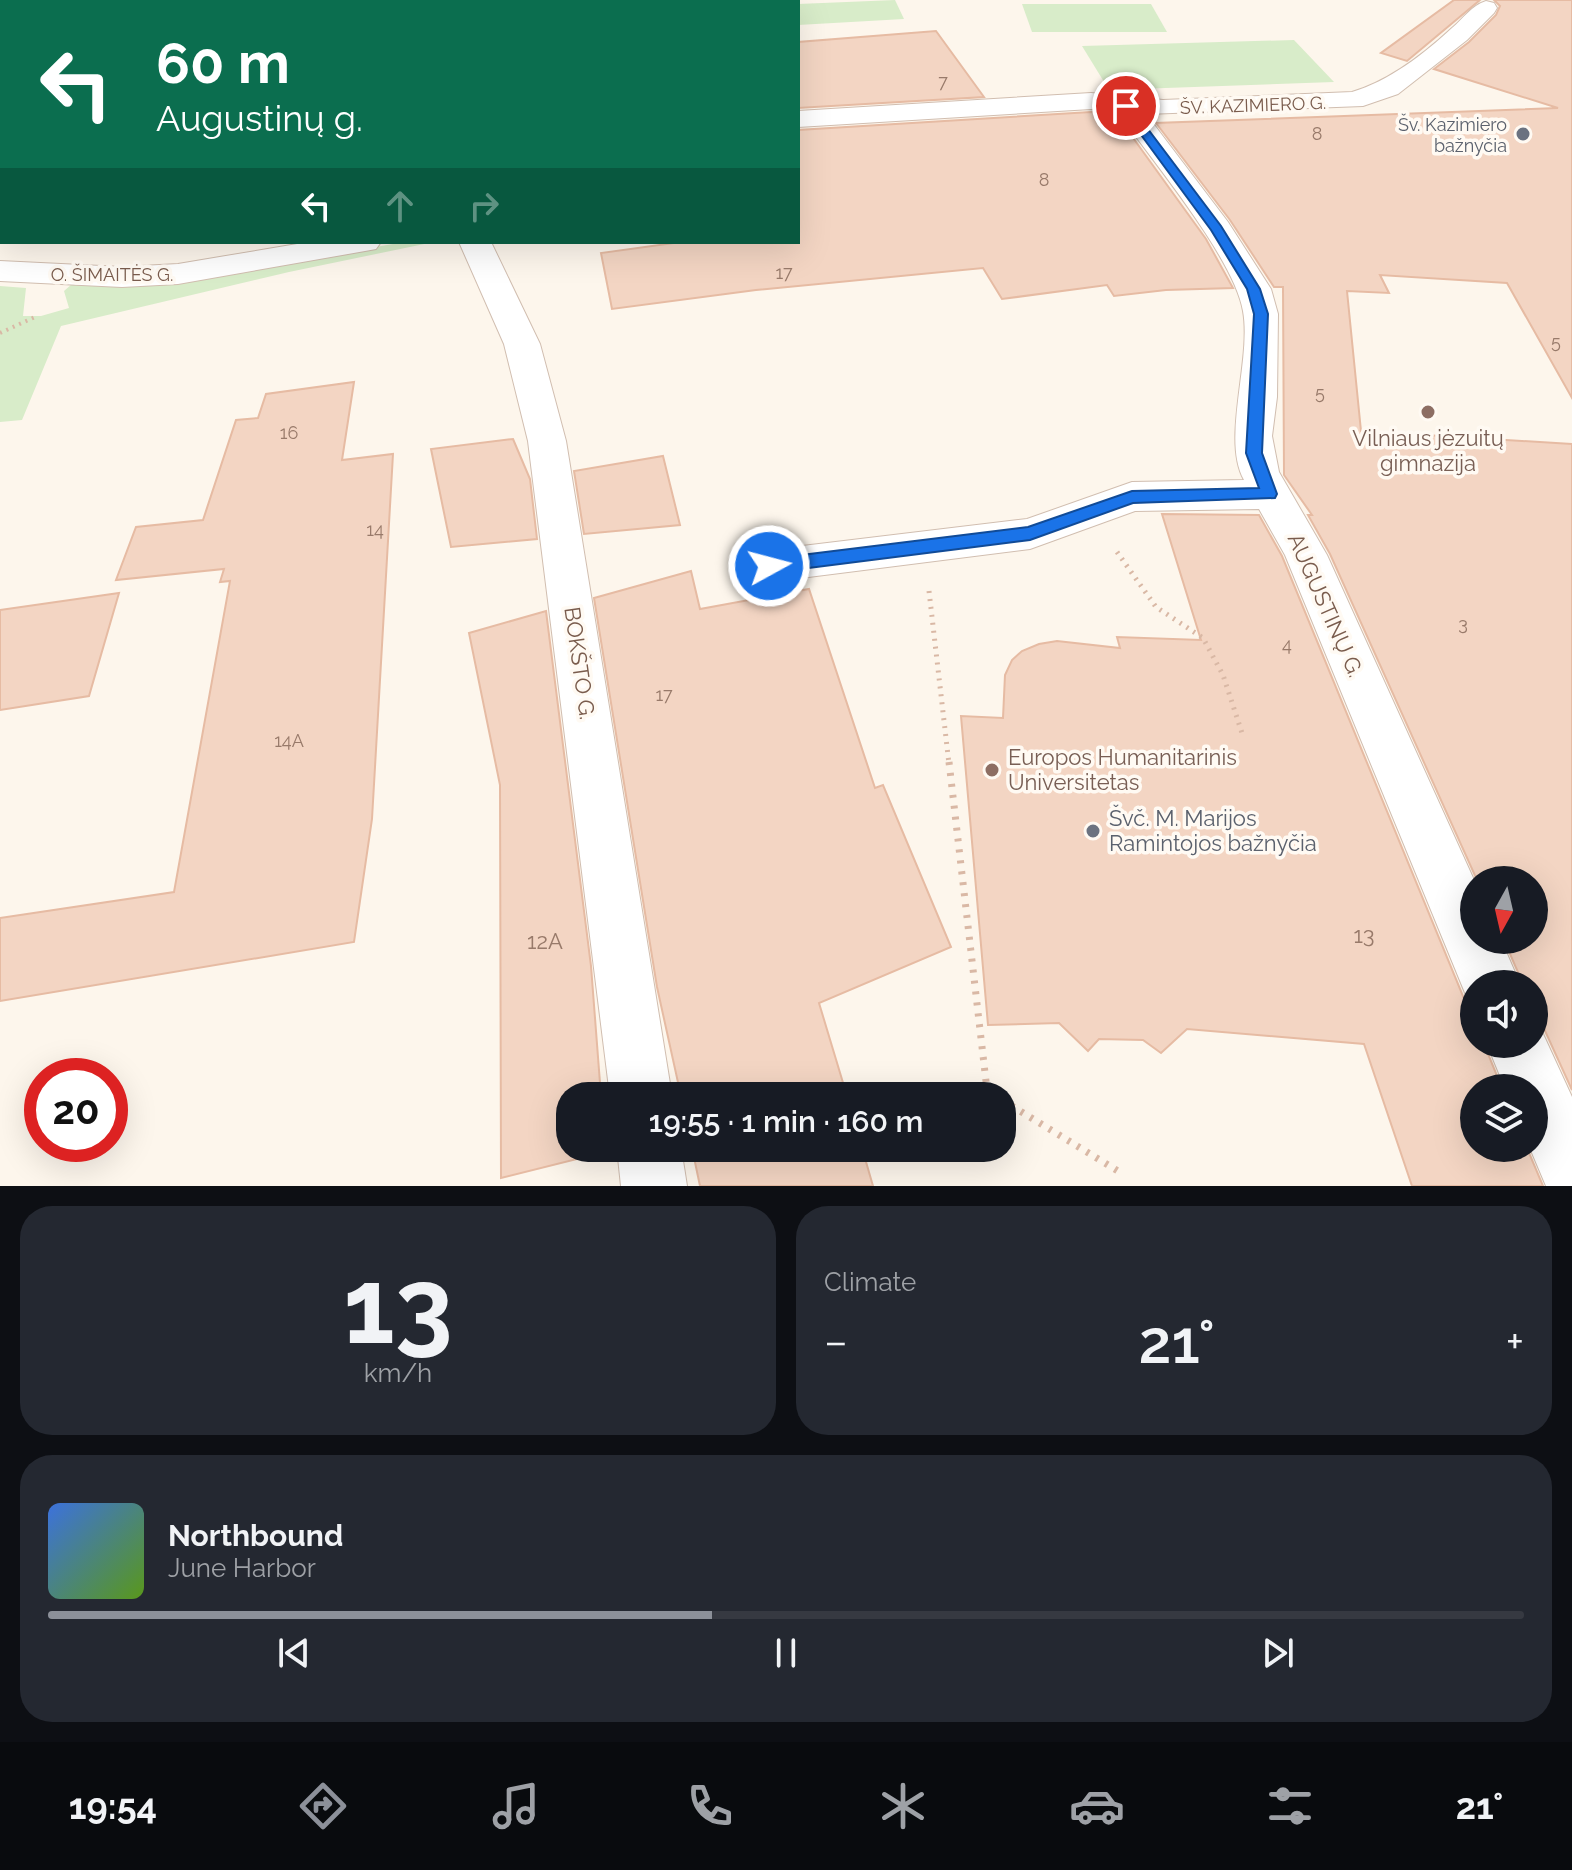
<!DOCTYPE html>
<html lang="en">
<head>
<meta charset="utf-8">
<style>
	:root { --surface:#171b24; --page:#242831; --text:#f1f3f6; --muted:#9ea1a6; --line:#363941; --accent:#8c9099 }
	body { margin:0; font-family:Raleway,sans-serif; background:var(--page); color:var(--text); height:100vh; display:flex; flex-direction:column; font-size:30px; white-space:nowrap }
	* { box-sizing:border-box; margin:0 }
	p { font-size:26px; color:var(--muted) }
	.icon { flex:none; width:44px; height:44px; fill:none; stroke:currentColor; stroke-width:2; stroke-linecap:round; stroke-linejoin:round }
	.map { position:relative; height:1186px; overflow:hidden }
	.details { display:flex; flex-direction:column; gap:20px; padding:20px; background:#0d0f14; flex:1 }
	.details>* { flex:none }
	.guide { position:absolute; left:0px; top:0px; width:800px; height:244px; box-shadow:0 8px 32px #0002; background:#0b6e4f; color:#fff; overflow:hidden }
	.needle { width:52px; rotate:188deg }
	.controls { position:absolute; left:1460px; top:866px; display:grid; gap:16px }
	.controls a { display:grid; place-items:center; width:88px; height:88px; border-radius:50%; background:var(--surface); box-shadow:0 8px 32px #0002; font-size:40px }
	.speed { position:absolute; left:24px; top:1058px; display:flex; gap:16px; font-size:40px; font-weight:700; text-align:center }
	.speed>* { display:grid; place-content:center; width:104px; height:104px; border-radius:50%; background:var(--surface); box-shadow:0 8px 32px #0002; line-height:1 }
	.speed .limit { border:12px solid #d22; background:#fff; color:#111 }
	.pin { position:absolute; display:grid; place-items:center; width:68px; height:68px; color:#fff; margin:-34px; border:4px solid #fff; border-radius:50%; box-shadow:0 2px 8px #0007 }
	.me { position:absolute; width:88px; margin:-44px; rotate:83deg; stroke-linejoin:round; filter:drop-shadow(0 0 6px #0008) }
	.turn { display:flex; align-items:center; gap:28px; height:168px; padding:0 24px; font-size:36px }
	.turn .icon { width:104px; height:104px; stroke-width:2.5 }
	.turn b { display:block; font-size:56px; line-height:68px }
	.lanes { display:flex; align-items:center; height:76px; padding:0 24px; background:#0003; justify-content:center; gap:40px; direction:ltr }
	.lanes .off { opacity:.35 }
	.big { font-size:60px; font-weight:600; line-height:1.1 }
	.details .card { flex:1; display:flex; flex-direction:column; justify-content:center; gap:12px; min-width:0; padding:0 28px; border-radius:32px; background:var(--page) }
	.details .dial { align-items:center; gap:0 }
	.dial b { font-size:104px; line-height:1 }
	.song { display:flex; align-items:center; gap:24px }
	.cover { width:96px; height:96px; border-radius:12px; background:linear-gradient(135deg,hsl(220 70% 55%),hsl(90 70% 35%)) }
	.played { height:8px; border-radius:4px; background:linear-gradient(90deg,var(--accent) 45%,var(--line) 45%) }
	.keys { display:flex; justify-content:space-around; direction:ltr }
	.heat { display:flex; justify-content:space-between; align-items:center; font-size:44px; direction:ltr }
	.details .tiles { flex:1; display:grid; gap:20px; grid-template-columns:1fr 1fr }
	.card:last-child { grid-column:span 2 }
	.trip { position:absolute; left:556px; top:1082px; width:460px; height:80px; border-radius:32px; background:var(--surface); box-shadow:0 8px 32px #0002; font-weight:600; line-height:80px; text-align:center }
	.tabs { display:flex; height:128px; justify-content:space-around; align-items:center; background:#090b0e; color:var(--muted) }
	.tabs .icon { width:56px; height:56px }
	.tabs .current { color:var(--accent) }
	.tabs b { font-size:36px; color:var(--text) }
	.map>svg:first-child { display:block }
	.green { fill:#d8ecc9 }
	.building { fill:#f3d5c3; stroke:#e6bba3; stroke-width:2 }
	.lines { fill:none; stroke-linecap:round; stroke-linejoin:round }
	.minor-casing { stroke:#d1beb0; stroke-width:2 }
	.path-far3 { stroke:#d9b8a5; stroke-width:3; stroke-dasharray:1 4; stroke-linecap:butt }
	.path-far2 { stroke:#d9b8a5; stroke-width:4; stroke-dasharray:2 5; stroke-linecap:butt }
	.path-far1 { stroke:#d9b8a5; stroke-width:5; stroke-dasharray:2 6; stroke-linecap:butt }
	.path { stroke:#d9b8a5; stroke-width:7; stroke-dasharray:3 8; stroke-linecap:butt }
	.minor { fill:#fff; fill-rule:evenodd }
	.route { fill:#1a73e8; stroke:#114b97; stroke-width:2 }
	.worship-dot { fill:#6b7280; stroke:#fffaf3; stroke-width:3 }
	.education-dot { fill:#8d6e63; stroke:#fffaf3; stroke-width:3 }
	.labels { text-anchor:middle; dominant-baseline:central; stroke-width:7; stroke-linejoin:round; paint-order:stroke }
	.number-label { font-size:18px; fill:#987a6a }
	.far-street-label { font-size:18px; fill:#7a5c4d; stroke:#fffaf3 }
	.far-worship-label { font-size:18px; fill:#5b616d; stroke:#fffaf3; text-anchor:end }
	.education-label { font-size:22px; fill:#785e54; stroke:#fffaf3 }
	.street-label { font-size:22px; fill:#7a5c4d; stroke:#fffaf3 }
	.worship-label { font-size:22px; fill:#5b616d; stroke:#fffaf3; text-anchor:start }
	.near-number-label { font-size:22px; fill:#987a6a }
</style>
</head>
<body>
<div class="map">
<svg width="1572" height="1186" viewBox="0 0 1572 1186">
	<rect width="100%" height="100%" fill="#fdf6ec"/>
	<!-- green -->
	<g class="green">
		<path d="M0,0H494L2,2L0,96Z"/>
		<path d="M895,0L904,19L798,25V4Z"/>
		<path d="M1022,4H1151L1167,32H1032Z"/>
		<path d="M1294,40L1334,82L1109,90L1082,46Z"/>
		<path d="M404,242H434L289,272L61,326L22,420L0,422V286L26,288L23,316H41L69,308L64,291L72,284L163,285Z"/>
	</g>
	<!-- building -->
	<g class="building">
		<path d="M1454,0H1480L1407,61L1381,53Z"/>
		<path d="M1494,0H1572V398L1507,283L1380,275L1389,293L1347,291L1361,431L1572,444V1090L1541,1022L1534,1018V984H1523L1504,940H1534V880H1477L1330,554L1308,515H1312L1284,475L1283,287H1274L1230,220L1156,123L1558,108L1434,69L1469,42L1496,15L1500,6Z"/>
		<path d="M936,31L984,97L798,108V42Z"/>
		<path d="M1091,112L1109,113L1118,124H1123L1206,239L1233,288L1166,290L1114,296L1107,285L1002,299L983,268L756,290L612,309L601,253L681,242H798V130Z"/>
		<path d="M354,382L342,460L393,454L372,819L354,942L0,1001V918L174,892L230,581L220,582L224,569L116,580L136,527L203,520L236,420L258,418L266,394Z"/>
		<path d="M513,439L530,479L537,539L451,547L431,449Z"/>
		<path d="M663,456L680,525L584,534L574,471Z"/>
		<path d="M1162,514L1259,515L1282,556L1467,1006L1474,1009V1044H1484L1502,1088H1474V1148H1527L1543,1186H1412L1364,1044L1187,1029L1161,1053L1143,1040L1099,1039L1088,1051L1059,1023L988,1025L961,716L1003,718L1005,675L1012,660L1022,651L1039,644L1057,641L1120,648L1117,637L1201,640Z"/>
		<path d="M691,571L700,609L809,589L875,788L883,785L951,947L819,1003L847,1096H681L657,987L594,598Z"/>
		<path d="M119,593L89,696L0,710V610Z"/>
		<path d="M546,611L591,966L601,1096H570V1148H605V1152L501,1178L500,785L469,633Z"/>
		<path d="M692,1148H862L873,1186H700Z"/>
	</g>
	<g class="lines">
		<!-- minor casing -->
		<g class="minor-casing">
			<g id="minor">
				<path d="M1486,1L1494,3L1497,8L1494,13L1467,40L1398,94L1363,106L1146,114L1228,222L1271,289L1278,314L1277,397L1272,436L1279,472L1327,555L1474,880V940H1501L1520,984H1474V1006L1470,1005L1285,555L1259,509L1135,511L1030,549L769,582L754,578L747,566L754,554L769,550L1027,519L1132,482L1244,480C1221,439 1252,360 1243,311C1234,258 1151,159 1117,111L1091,109L798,127V111L1091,93L1163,100L1352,92C1389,81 1423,55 1452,28C1463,19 1472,5 1486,1Z"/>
				<path d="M309,242H381L376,249L365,251L178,284L122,287L0,281V261L122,267L178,264Z"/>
				<path d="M459,242H491L540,344L566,441L672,1096H610L528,441L504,344Z"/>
				<path d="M1534,1021L1538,1023L1572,1097V1186H1546L1530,1148H1534V1088H1505L1487,1044H1534Z"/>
				<path d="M617,1148H681L687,1186H621Z"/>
			</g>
		</g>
		<!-- path-far3 -->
		<g class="path-far3">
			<path d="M251,0L254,2"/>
			<path d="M294,2L297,0"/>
		</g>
		<!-- path-far2 -->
		<path class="path-far2" d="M0,333L35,317"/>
		<!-- path-far1 -->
		<g class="path-far1">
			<path d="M1117,552L1156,607L1203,638L1223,675L1242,733"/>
			<path d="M929,591L949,764"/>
		</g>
		<!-- path -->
		<g class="path">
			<path d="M949,762L987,1090L996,1096"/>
			<path d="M1002,1100L1118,1171"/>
		</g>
		<!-- minor -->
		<use href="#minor" class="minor"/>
	</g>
	<!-- route -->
	<path class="route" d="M1122,104H1129L1221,226L1260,289L1268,314L1262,453L1277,494L1275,498L1133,503L1030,540L769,573L763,571L760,566L763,561L769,559L1028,527L1132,491L1259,488L1246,453L1254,314L1247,289L1211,230L1122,109Z"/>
	<!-- markers -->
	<g class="worship-dot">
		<circle cx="1523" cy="134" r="8"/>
		<circle cx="1093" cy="831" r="8"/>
	</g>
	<g class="education-dot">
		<circle cx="1428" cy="412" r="8"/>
		<circle cx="992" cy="770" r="8"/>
	</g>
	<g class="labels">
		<!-- number labels -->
		<g class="number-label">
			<text x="943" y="81">7</text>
			<text x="1317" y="133">8</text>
			<text x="1044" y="179">8</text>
			<text x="784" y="272">17</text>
			<text x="1556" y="341">5</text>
			<text x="1320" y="392">5</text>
			<text x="289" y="432">16</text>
			<text x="375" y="529">14</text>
			<text x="1463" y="623">3</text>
			<text x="1287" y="644">4</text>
			<text x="664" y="694">17</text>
			<text x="289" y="740">14A</text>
		</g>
		<!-- far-street labels -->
		<g class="far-street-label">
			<text transform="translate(1253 105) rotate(-2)">ŠV. KAZIMIERO G.</text>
			<text x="112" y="274">O. ŠIMAITĖS G.</text>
		</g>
		<!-- far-worship labels -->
		<g class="far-worship-label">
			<text x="1507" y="124">Šv. Kazimiero<tspan x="1507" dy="21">bažnyčia</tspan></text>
		</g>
		<!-- education labels -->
		<g class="education-label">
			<text x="1428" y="438">Vilniaus jėzuitų<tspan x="1428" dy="25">gimnazija</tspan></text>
			<text x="1008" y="757" text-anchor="start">Europos Humanitarinis<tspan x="1008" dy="25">Universitetas</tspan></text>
		</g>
		<!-- street labels -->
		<g class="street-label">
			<text transform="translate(1326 605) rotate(66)">AUGUSTINŲ G.</text>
			<text transform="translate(580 663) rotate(82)">BOKŠTO G.</text>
		</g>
		<!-- worship labels -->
		<g class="worship-label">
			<text x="1109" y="818">Švč. M. Marijos<tspan x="1109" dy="25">Ramintojos bažnyčia</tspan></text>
		</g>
		<!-- near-number labels -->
		<g class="near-number-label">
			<text x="1364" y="935">13</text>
			<text x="545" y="941">12A</text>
		</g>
	</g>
</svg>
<div class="controls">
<a><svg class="needle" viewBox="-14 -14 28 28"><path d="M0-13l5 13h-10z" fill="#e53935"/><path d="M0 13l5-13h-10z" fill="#9ea1a6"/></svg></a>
<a><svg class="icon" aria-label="sound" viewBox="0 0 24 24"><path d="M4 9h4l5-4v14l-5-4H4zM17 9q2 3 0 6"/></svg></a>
<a><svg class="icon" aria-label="layers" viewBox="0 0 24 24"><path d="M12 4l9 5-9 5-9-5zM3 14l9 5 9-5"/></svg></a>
</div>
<div class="speed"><div class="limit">20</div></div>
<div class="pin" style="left:1126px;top:106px;background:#d93025"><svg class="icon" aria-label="arrive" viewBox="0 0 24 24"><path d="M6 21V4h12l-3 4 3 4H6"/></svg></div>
<svg class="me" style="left:769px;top:566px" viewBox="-20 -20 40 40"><circle r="17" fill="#1a73e8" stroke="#fff" stroke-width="3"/><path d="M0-11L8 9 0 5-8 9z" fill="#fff"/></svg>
<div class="trip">19:55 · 1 min · 160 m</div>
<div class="guide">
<div class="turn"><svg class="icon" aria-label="left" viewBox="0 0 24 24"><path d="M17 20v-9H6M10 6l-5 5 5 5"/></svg><div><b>60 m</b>Augustinų g.</div></div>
<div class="lanes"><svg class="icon" aria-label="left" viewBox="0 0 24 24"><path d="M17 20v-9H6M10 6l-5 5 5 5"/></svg><svg class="icon off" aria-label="ahead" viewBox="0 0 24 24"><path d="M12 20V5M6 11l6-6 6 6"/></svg><svg class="icon off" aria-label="right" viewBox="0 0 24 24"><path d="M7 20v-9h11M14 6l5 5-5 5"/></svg></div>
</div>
</div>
<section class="details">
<div class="tiles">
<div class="card dial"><b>13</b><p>km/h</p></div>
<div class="card"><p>Climate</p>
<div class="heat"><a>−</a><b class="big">21°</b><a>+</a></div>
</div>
<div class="card">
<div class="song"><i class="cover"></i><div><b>Northbound</b><p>June Harbor</p></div></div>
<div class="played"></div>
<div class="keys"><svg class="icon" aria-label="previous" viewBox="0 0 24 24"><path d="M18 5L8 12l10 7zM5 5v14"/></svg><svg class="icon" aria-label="pause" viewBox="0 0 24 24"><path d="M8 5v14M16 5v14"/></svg><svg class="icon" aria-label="next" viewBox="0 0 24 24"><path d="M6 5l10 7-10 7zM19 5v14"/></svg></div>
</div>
</div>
</section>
<nav class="tabs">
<b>19:54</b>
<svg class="icon current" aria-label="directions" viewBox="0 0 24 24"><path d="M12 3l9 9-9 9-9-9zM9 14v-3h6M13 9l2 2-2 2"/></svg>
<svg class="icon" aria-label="music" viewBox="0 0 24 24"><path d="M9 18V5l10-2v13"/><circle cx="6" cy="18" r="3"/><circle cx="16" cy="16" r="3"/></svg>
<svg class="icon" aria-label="phone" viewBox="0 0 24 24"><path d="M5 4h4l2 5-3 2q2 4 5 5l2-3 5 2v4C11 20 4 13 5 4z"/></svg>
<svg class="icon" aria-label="climate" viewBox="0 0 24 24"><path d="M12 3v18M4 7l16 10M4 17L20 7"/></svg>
<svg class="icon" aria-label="car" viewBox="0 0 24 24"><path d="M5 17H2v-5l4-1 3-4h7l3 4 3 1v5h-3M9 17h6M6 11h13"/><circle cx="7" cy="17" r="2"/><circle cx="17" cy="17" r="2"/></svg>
<svg class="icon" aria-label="filters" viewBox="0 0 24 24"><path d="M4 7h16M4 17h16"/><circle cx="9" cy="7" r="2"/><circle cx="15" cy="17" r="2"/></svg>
<b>21°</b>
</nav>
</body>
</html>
